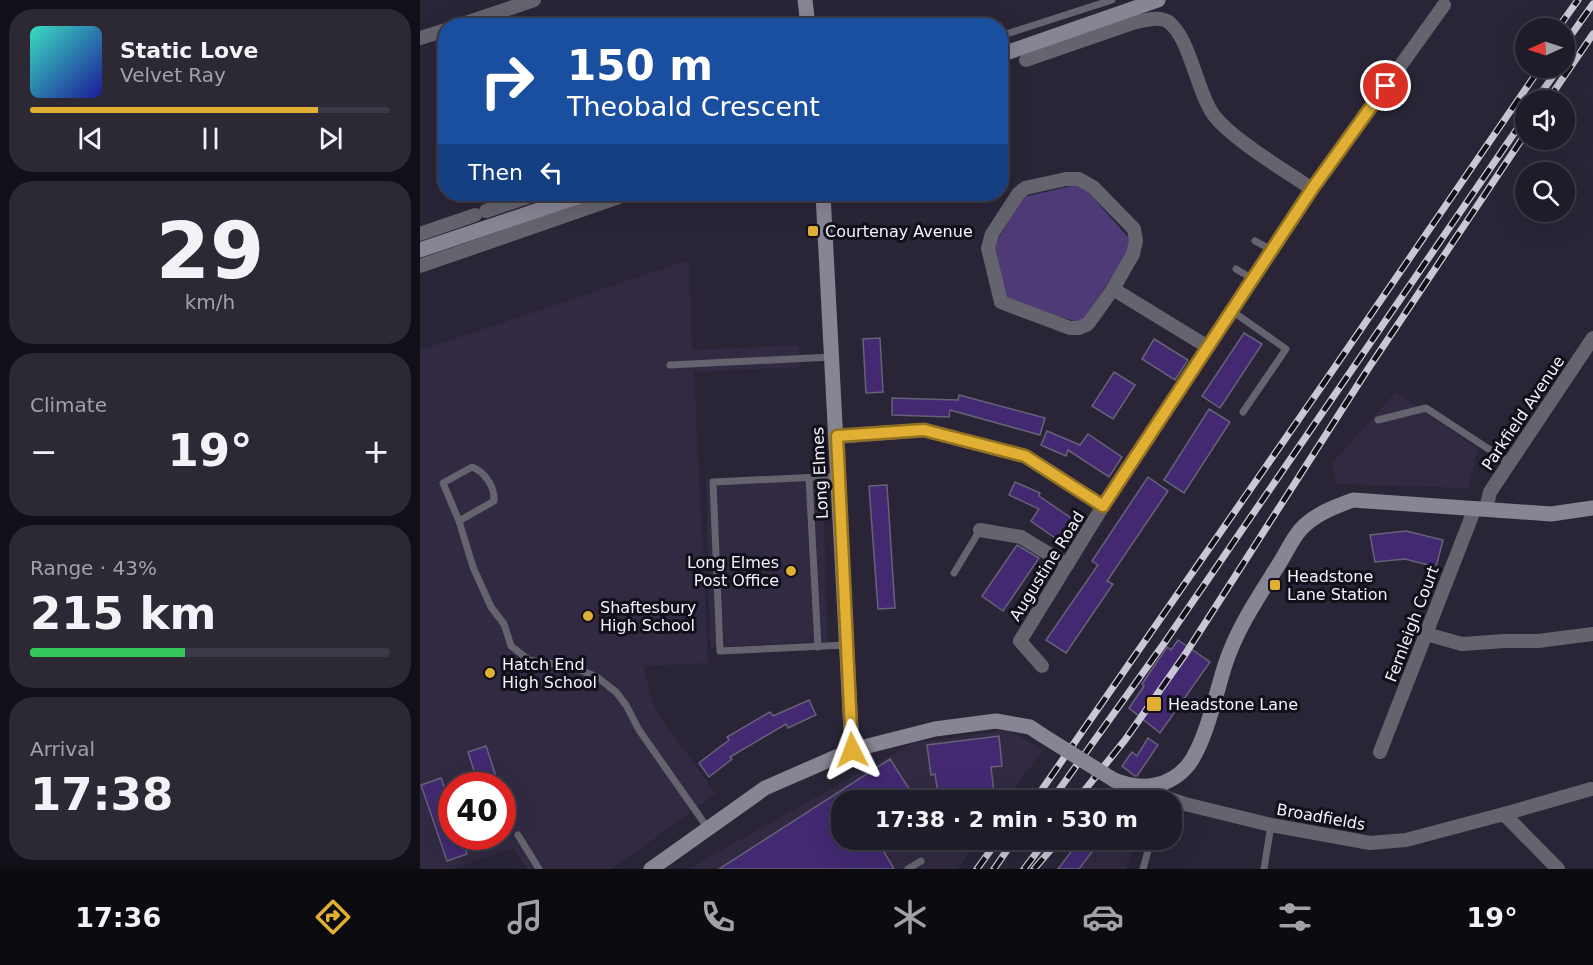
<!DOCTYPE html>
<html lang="en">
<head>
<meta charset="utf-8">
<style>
	:root { --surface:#1f1c29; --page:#2c2935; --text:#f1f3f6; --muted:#a1a1a8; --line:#3c3a46; --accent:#e1af34 }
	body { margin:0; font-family:"DejaVu Sans",sans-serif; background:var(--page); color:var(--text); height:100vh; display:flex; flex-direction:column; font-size:22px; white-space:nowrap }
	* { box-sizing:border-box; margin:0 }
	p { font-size:20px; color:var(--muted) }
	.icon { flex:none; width:33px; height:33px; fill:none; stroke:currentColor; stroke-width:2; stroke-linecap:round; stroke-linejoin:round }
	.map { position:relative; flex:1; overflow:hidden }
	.details { display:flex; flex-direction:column; gap:9px; padding:9px; background:#110f17; width:420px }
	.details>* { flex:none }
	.guide { position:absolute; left:18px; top:18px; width:570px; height:183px; border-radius:24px; box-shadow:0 6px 24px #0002,0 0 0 2px var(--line); background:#1a4fa0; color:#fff; overflow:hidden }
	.needle { width:39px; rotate:267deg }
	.controls { position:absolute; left:1095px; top:18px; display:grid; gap:12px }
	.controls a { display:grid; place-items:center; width:60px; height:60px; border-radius:50%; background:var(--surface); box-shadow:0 6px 24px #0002,0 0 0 2px var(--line); font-size:30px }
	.speed { position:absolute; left:18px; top:772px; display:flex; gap:12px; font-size:30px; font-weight:700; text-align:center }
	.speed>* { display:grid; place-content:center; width:78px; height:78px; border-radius:50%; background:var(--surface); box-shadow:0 6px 24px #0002,0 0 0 2px var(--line); line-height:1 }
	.speed .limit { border:9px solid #d22; background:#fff; color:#111 }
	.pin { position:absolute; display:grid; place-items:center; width:51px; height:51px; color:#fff; margin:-26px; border:3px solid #fff; border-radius:50%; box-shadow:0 2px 6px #0007 }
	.me { position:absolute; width:66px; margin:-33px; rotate:357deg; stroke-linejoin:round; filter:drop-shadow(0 0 4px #0008) }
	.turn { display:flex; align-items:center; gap:21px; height:126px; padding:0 30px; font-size:27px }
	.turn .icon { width:78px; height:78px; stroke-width:2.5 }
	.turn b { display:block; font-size:42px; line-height:51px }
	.then { display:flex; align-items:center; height:57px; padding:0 30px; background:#0003; gap:12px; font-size:22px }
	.big { font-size:45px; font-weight:800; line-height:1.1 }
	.details .card { flex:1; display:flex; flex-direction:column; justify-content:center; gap:9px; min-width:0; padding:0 21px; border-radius:24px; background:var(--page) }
	.details .dial { align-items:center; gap:0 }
	.dial b { font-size:78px; line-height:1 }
	.song { display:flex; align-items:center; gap:18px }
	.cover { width:72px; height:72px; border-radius:9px; background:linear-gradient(135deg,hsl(170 70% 55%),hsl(240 70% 35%)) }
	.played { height:6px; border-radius:3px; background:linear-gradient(90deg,var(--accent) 80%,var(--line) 80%) }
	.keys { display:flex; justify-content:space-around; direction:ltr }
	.heat { display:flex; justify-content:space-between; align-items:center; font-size:33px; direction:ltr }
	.charge { height:9px; border-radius:4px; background:linear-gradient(90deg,#34c759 43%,var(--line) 0) }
	.trip { position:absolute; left:411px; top:790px; width:351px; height:60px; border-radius:24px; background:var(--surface); box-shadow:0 6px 24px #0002,0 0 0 2px var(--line); font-weight:800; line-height:60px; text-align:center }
	.tab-bar { display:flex; height:96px; justify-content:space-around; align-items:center; background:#0c0b10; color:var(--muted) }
	.tab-bar .icon { width:42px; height:42px }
	.tab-bar .selected { color:var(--accent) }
	.tab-bar b { font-size:27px; color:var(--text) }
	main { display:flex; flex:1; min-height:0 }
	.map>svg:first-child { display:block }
	.built { fill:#312a42; fill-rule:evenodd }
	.green { fill:#4d3a77 }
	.building { fill:#422971; stroke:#666277; stroke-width:1.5 }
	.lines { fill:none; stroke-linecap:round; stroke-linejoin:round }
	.lane { stroke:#65636d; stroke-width:7 }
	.street { stroke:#65636d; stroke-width:14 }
	.secondary { stroke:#878493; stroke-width:15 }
	.rail-casing { stroke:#cac7d5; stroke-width:7 }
	.rail { stroke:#111018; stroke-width:4.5; stroke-dasharray:14; stroke-linecap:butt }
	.secondary-bridge { stroke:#878493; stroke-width:15 }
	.route-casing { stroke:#927222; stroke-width:15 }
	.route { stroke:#e1af34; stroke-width:10 }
	.poi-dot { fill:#e1af34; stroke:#111018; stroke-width:2 }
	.labels { text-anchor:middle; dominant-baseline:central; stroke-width:6; stroke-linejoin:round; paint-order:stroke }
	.poi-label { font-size:16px; fill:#f4f2fe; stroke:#111018; text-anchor:start }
	.street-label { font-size:16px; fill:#f4f2fe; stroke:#111018 }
</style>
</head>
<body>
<main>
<section class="details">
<div class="card">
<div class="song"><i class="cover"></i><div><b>Static Love</b><p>Velvet Ray</p></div></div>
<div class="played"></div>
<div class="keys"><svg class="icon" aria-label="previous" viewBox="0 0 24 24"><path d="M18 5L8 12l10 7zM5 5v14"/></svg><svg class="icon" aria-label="pause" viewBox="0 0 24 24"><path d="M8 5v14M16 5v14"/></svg><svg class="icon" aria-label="next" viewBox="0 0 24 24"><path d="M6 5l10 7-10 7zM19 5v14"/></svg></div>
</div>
<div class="card dial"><b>29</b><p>km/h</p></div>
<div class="card"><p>Climate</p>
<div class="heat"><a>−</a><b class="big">19°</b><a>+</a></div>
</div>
<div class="card"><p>Range · 43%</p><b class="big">215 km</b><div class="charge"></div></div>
<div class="card"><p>Arrival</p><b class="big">17:38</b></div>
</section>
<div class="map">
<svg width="1173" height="869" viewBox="0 0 1173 869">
	<rect width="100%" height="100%" fill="#292537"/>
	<!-- built -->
	<g class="built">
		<path d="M269,260L272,350L379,345L380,367L274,372L288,663L224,666L229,691L237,712L296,794L192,869H107L94,848L32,869H0V350ZM32,786H82V837H32Z"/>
		<path d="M976,392L1058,449L1048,488L917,484L912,463Z"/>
		<path d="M403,476L407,641L290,647L286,479Z"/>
		<path d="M588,730L623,749L586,801H422V840H558L537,869H268L493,743Z"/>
		<path d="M659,840H715L706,869H638Z"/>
	</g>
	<!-- green -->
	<path class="green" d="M661,184L714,244L661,323L586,300L574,246L603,197Z"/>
	<!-- building -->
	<g class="building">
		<path d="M824,333L842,344L800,408L782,396Z"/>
		<path d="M460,338L463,392L446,393L443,339Z"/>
		<path d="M734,339L768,360L755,380L722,359Z"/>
		<path d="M694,372L715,385L693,419L672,406Z"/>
		<path d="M539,395L625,418L620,435L530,410L529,417L472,415V398L538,400Z"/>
		<path d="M789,409L810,422L764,493L744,480Z"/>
		<path d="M627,431L660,445L668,434L702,457L689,477L648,450L646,456L621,445Z"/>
		<path d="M728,477L748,491L687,581L693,584L646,653L626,640L678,565L672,561Z"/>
		<path d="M595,482L620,493L619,496L660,524L645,545L611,521L619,509L589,495Z"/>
		<path d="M467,485L475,608L458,609L449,486Z"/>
		<path d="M986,531L1023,540L1016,567L985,559L955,562L950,535Z"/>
		<path d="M597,545L619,558L583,611L562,596Z"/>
		<path d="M758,640L790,662L740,733L709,708L724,686L722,684L747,647L751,650Z"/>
		<path d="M389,700L396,715L368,728L366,724L310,757L312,759L289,777L279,763L309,740L307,737L350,712L353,716Z"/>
		<path d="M579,736L582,766L571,767L575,801H519L515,774L511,775L507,745Z"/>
		<path d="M728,738L738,745L717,776H715L702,766L712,752L717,756Z"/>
		<path d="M66,746L70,758L79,786H59L48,752Z"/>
		<path d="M470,759L497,801H422V840H483L464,852L474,869H299Z"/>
		<path d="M21,778L32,808V837H41L47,854L27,861L1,785Z"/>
		<path d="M660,840H681L659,869H638Z"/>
	</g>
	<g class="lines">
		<!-- lane -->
		<g class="lane">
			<path d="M580,36L692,0"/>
			<path d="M580,68L585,66"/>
			<path d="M835,241L852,250"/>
			<path d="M816,269L833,279"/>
			<path d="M812,311L866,349L823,412"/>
			<path d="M250,365L412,357"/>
			<path d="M958,420L1006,408L1090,463"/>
			<path d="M419,476L293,482L300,651L426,645"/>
			<path d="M389,478L398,647"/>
			<path d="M39,521L74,501C75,487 65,472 52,467L23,483L39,521L53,567L71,607L84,624L91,646L109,660L153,667L177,677L196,692L206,705L219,730L287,827"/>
			<path d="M534,573L560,530"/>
			<path d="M98,835L119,869"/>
			<path d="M488,869L501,861"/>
			<path d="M723,869L731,840"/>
			<path d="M844,869L851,825"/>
		</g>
		<!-- street -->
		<g class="street">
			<path d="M711,10L716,22C727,20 742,15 751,24C770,42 776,86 791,111C806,136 866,171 892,189"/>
			<path d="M37,26L114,0"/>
			<path d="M0,38L26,30"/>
			<path d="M606,60L716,22"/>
			<path d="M646,179H659L673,187L714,229L716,241L713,254L693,289L668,324L659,328H650L581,302L568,248L572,234L598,194L605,188Z"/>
			<path d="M66,211L116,194"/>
			<path d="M0,234L55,215"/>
			<path d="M0,266L208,194"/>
			<path d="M693,289L788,347"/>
			<path d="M417,437L504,430L605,456L683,506"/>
			<path d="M1066,509L1070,492L1173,338"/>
			<path d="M560,530L601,537L647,565"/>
			<path d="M1006,634L1042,644L1084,641H1118L1173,634"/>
			<path d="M622,666L600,641L683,506L892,189L1024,5"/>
			<path d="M960,752L1055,508"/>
			<path d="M738,784L744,797L765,804L851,825L950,843L986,840L1084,814L1171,789"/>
			<path d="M1084,814L1138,869"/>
		</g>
		<!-- secondary -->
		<g class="secondary">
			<path d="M385,0L388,26"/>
			<path d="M580,55L738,0"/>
			<path d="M403,194L432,750"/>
			<path d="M0,250L166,194"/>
			<path d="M694,780C721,791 750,788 769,764C786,741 796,693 805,665C817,628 839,596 859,564C866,553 872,539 881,529C895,514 914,507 933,500L1131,514L1173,508"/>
			<path d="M231,869L345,788L432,750L515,729L576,721L610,727L622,735"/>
		</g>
		<!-- rail casing -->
		<g class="rail-casing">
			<g id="rail">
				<path d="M1138,28L1158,0"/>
				<path d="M1144,45L1173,4"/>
				<path d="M1116,100L1139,68"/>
				<path d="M1128,100L1173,34"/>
				<path d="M614,801L906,380L1120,68"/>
				<path d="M631,801L745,642L1106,116"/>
				<path d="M656,801L705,740L764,656L948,369L1106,133"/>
				<path d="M557,869L578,840"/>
				<path d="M574,869L594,840"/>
				<path d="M604,869L626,840"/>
				<path d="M614,869L639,840"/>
			</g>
		</g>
		<!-- rail -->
		<use href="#rail" class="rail"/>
		<!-- secondary-bridge -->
		<path class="secondary-bridge" d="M622,735L694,780"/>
	</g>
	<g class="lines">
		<!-- route casing -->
		<g class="route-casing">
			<path id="route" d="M432,750L417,436L504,430L605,456L683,506L892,189L966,86"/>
		</g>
		<!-- route -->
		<use href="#route" class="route"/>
	</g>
	<!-- markers -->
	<g class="poi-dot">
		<rect x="387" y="225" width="12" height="12" rx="3"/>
		<circle cx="371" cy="571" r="6"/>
		<rect x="849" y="579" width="12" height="12" rx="3"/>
		<circle cx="168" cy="616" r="6"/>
		<circle cx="70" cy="673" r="6"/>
		<rect x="726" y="696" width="16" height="16" rx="3"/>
	</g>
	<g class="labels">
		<!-- poi labels -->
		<g class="poi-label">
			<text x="405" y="231">Courtenay Avenue</text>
			<text x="359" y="562" text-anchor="end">Long Elmes<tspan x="359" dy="18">Post Office</tspan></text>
			<text x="867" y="576">Headstone<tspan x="867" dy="18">Lane Station</tspan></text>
			<text x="180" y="607">Shaftesbury<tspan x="180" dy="18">High School</tspan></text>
			<text x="82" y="664">Hatch End<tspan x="82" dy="18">High School</tspan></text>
			<text x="748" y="704">Headstone Lane</text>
		</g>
		<!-- street labels -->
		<g class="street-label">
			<text transform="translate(1103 413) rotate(-56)">Parkfield Avenue</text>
			<text transform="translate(400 473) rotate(-93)">Long Elmes</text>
			<text transform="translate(627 566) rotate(-58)">Augustine Road</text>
			<text transform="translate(992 624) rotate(-69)">Fernleigh Court</text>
			<text transform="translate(901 817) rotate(10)">Broadfields</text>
		</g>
	</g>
</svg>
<div class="controls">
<a><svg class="needle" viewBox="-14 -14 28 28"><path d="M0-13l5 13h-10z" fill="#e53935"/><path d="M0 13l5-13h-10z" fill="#a1a1a8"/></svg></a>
<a><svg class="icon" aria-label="sound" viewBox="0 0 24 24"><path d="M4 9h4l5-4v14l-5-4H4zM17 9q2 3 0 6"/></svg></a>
<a><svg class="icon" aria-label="search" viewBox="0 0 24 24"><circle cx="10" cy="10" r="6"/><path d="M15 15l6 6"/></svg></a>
</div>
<div class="speed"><div class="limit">40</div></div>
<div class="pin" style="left:966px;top:86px;background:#d93025"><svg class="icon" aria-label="arrive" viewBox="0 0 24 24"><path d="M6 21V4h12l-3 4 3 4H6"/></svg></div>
<svg class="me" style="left:432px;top:750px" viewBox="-20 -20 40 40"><path d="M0-17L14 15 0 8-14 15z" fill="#e1af34" stroke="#fff" stroke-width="4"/></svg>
<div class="trip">17:38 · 2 min · 530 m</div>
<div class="guide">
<div class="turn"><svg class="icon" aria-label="right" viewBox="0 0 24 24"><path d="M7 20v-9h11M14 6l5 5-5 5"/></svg><div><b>150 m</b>Theobald Crescent</div></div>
<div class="then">Then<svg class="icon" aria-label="left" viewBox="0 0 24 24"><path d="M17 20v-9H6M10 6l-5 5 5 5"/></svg></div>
</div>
</div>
</main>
<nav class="tab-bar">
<b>17:36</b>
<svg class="icon selected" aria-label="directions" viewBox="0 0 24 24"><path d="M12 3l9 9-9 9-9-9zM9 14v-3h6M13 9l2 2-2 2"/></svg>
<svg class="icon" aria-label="music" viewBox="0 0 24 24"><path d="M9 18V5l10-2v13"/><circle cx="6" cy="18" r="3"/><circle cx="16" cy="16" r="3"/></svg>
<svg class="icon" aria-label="phone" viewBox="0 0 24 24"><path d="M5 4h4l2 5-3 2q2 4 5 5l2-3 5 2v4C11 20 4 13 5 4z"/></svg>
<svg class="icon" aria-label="climate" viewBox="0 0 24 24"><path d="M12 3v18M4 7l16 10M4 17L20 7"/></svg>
<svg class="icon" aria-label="car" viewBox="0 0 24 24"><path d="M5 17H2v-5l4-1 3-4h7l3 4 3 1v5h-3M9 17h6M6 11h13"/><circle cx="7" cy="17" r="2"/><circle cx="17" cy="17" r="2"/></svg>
<svg class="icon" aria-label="filters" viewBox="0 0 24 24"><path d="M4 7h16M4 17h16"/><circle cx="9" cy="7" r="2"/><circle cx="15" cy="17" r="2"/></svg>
<b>19°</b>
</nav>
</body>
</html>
